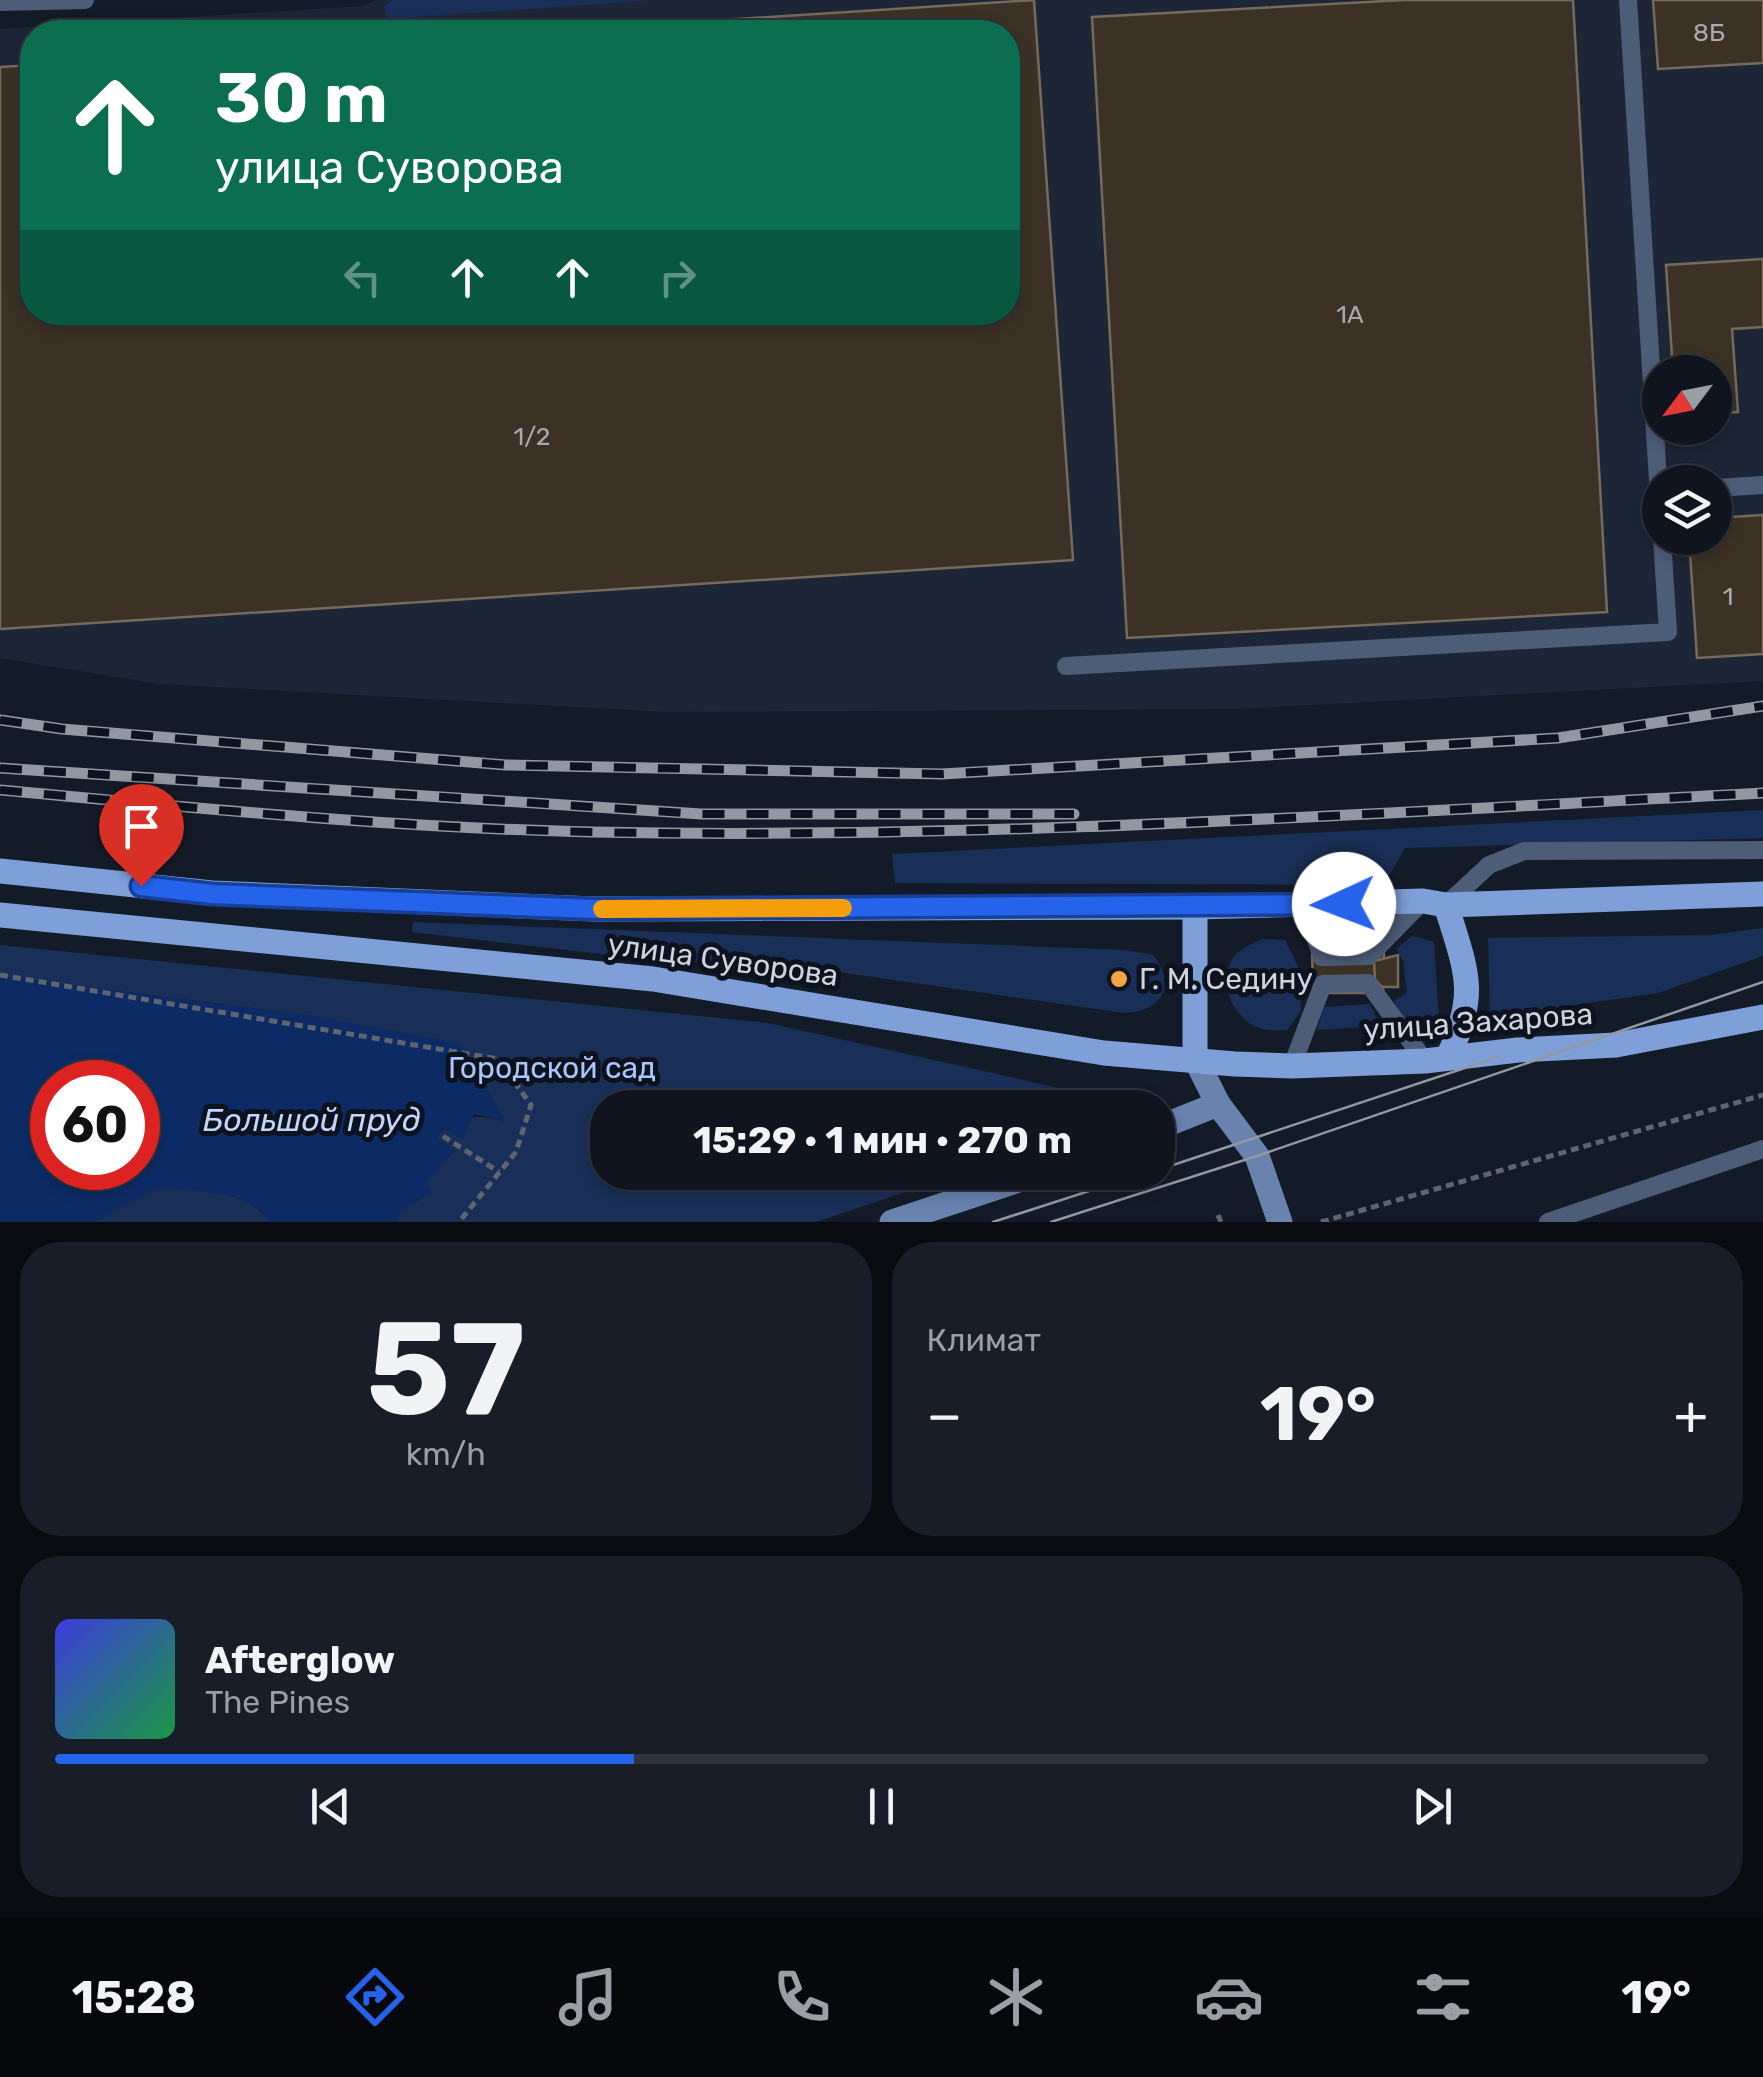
<!DOCTYPE html>
<html lang="ru">
<head>
<meta charset="utf-8">
<style>
	:root { --surface:#0f141e; --page:#181d27; --text:#f1f3f6; --muted:#9b9ea4; --line:#2f333c; --accent:#2563eb }
	body { margin:0; font-family:Rubik,sans-serif; background:var(--page); color:var(--text); height:100vh; display:flex; flex-direction:column; font-size:38px; white-space:nowrap }
	* { box-sizing:border-box; margin:0 }
	p { font-size:32px; color:var(--muted) }
	.icon { flex:none; width:55px; height:55px; fill:none; stroke:currentColor; stroke-width:2; stroke-linecap:round; stroke-linejoin:round }
	.map { position:relative; height:1222px; overflow:hidden }
	.drawer { display:flex; flex-direction:column; gap:20px; padding:20px; background:#080b10; flex:1 }
	.drawer>* { flex:none }
	.guide { position:absolute; left:20px; top:20px; width:1000px; height:305px; border-radius:40px; box-shadow:0 5px 15px #0003,0 0 0 2px var(--line); background:#0b6e4f; color:#fff; overflow:hidden }
	.needle { width:65px; rotate:238deg }
	.controls { position:absolute; left:1642px; top:355px; display:grid; gap:20px }
	.controls a { display:grid; place-items:center; width:90px; height:90px; border-radius:50%; background:var(--surface); box-shadow:0 5px 15px #0003,0 0 0 2px var(--line); font-size:50px }
	.speed { position:absolute; left:30px; top:1060px; display:flex; gap:20px; font-size:50px; font-weight:700; text-align:center }
	.speed>* { display:grid; place-content:center; width:130px; height:130px; border-radius:50%; background:var(--surface); box-shadow:0 5px 15px #0003,0 0 0 2px var(--line); line-height:1 }
	.speed .limit { border:15px solid #d22; background:#fff; color:#111 }
	.pin { position:absolute; display:grid; place-items:center; width:85px; height:85px; color:#fff; margin:-102px -42px; border-radius:50% 50% 50% 0; rotate:-45deg; box-shadow:0 0 10px #0007 }
	.pin .icon { rotate:45deg }
	.me { position:absolute; width:110px; margin:-55px; rotate:268deg; stroke-linejoin:round; filter:drop-shadow(0 0 8px #0008) }
	.turn { display:flex; align-items:center; gap:35px; height:210px; padding:0 30px; font-size:45px }
	.turn .icon { width:130px; height:130px; stroke-width:2.5 }
	.turn b { display:block; font-size:70px; line-height:85px }
	.lanes { display:flex; align-items:center; height:95px; padding:0 30px; background:#0003; justify-content:center; gap:50px; direction:ltr }
	.lanes .off { opacity:.35 }
	.big { font-size:75px; font-weight:700; line-height:1.1 }
	.drawer .tile { flex:1; display:flex; flex-direction:column; justify-content:center; gap:15px; min-width:0; padding:0 35px; border-radius:40px; background:var(--page) }
	.drawer .dial { align-items:center; gap:0 }
	.dial b { font-size:130px; line-height:1 }
	.song { display:flex; align-items:center; gap:30px }
	.cover { width:120px; height:120px; border-radius:15px; background:linear-gradient(135deg,hsl(240 70% 55%),hsl(140 70% 35%)) }
	.played { height:10px; border-radius:5px; background:linear-gradient(90deg,var(--accent) 35%,var(--line) 35%) }
	.keys { display:flex; justify-content:space-around; direction:ltr }
	.heat { display:flex; justify-content:space-between; align-items:center; font-size:55px; direction:ltr }
	.drawer .tiles { flex:1; display:grid; gap:20px; grid-template-columns:1fr 1fr }
	.tile:last-child { grid-column:span 2 }
	.trip { position:absolute; left:590px; top:1090px; width:585px; height:100px; border-radius:40px; background:var(--surface); box-shadow:0 5px 15px #0003,0 0 0 2px var(--line); font-weight:700; line-height:100px; text-align:center }
	.dock { display:flex; height:160px; justify-content:space-around; align-items:center; background:#06080c; color:var(--muted) }
	.dock .icon { width:70px; height:70px }
	.dock .selected { color:var(--accent) }
	.dock b { font-size:45px; color:var(--text) }
	.map>svg:first-child { display:block }
	.built { fill:#1c2636; fill-rule:evenodd }
	.green { fill:#1a2f57 }
	.water { fill:#0c2b65; fill-rule:evenodd }
	.building { fill:#3c3125; stroke:#776a5c; stroke-width:2.5 }
	.lines { fill:none; stroke-linecap:round; stroke-linejoin:round }
	.path { stroke:#5e6470; stroke-width:5; stroke-dasharray:8 5; stroke-linecap:butt }
	.lane { stroke:#4d5d78; stroke-width:18 }
	.secondary { stroke:#6982ae; stroke-width:25 }
	.primary { stroke:#7f9fd8; stroke-width:25 }
	.tram { stroke:#9298a2; stroke-width:2.5 }
	.rail-casing { stroke:#9298a2; stroke-width:11 }
	.rail { stroke:#0c121e; stroke-width:8; stroke-dasharray:22; stroke-linecap:butt }
	.route-casing { stroke:#184099; stroke-width:25 }
	.route { stroke:#2563eb; stroke-width:18 }
	.slow { stroke:#f59e0b; stroke-width:18 }
	.poi-dot { fill:#f3a442; stroke:#0c121e; stroke-width:4 }
	.labels { text-anchor:middle; dominant-baseline:central; stroke-width:10; stroke-linejoin:round; paint-order:stroke }
	.number-label { font-size:25px; fill:#aaaaae }
	.street-label { font-size:30px; fill:#ced3dc; stroke:#0c121e }
	.poi-label { font-size:30px; fill:#ced3dc; stroke:#0c121e; text-anchor:start }
	.park-label { font-size:30px; fill:#a8c7fd; stroke:#0c121e }
	.water-label { font-size:32px; font-style:italic; fill:#c1d6fa; stroke:#0c121e }
</style>
</head>
<body>
<div class="map">
<svg width="1763" height="1222" viewBox="0 0 1763 1222">
	<rect width="100%" height="100%" fill="#141b28"/>
	<!-- built -->
	<path class="built" d="M376,0H1763V681L1237,709L666,712L159,684L0,658V29L362,6ZM32,32H1008V312H32ZM1660,372H1715V428H1660ZM1660,482H1715V538H1660Z"/>
	<!-- green -->
	<g class="green">
		<path d="M394,0H654L388,19L384,7Z"/>
		<path d="M1763,810V838L1405,848L1384,885L895,883L892,854Z"/>
		<path d="M413,922L1125,950L1153,955C1177,986 1162,1012 1124,1013L839,972L635,958L412,932Z"/>
		<path d="M1763,928V956L1658,993L1490,1017L1488,938L1710,935Z"/>
		<path d="M1412,936L1434,942L1439,1019L1401,1024L1394,1001L1407,993L1403,960L1396,949Z"/>
		<path d="M1263,939L1285,940L1298,966L1301,1011L1287,1030C1279,1030 1269,1031 1262,1029C1236,1022 1219,988 1230,963C1236,950 1251,944 1263,939Z"/>
		<path d="M0,945L768,1023L1126,1103L1125,1108H608V1172L963,1173L816,1222H395L400,1211L432,1192L426,1182L455,1151L436,1139C451,1112 478,1115 505,1121L314,1016L0,976Z"/>
		<path d="M1370,1004L1380,1026L1317,1030L1324,1007Z"/>
		<path d="M163,1187C200,1189 246,1190 271,1222H93Z"/>
	</g>
	<!-- water -->
	<path class="water" d="M0,976L314,1016L459,1043L506,1121L474,1114L462,1139L443,1127L436,1139L455,1151L427,1182L432,1192L400,1211L395,1222H271L261,1210L233,1196L163,1187L93,1222H0ZM52,1082H138V1168H52Z"/>
	<!-- building -->
	<g class="building">
		<path d="M1034,0L1073,560L0,629V67L32,65V312H1008V32H535Z"/>
		<path d="M1404,0H1573L1607,612L1127,638L1092,17Z"/>
		<path d="M1653,0H1763V63L1658,69Z"/>
		<path d="M1763,259V327L1732,329L1738,412L1722,413L1723,426L1715,427V372H1673L1666,265Z"/>
		<path d="M1763,515V654L1697,658L1689,538H1715V518Z"/>
		<path d="M1312,949H1384L1383,993H1313Z"/>
		<path d="M1398,955V987H1382L1375,979L1374,961Z"/>
	</g>
	<g class="lines">
		<!-- path -->
		<g class="path">
			<path d="M0,975L498,1059L531,1105L516,1152L459,1222"/>
			<path d="M443,1136L499,1172"/>
			<path d="M1218,1215L1221,1222"/>
			<path d="M1321,1222L1763,1095"/>
		</g>
		<!-- lane -->
		<g class="lane">
			<path d="M1628,0L1660,512"/>
			<path d="M0,2L85,0"/>
			<path d="M1715,488L1763,485"/>
			<path d="M1066,666L1668,632L1662,538"/>
			<path d="M1304,905L1322,957L1369,956L1423,901"/>
			<path d="M1446,905L1489,865L1524,851L1763,850"/>
			<path d="M1292,1066L1323,984L1368,983L1425,1061"/>
			<path d="M1548,1222L1763,1149"/>
		</g>
		<!-- secondary -->
		<g class="secondary">
			<path d="M1195,1058L1218,1104L1257,1156L1280,1222"/>
			<path d="M1158,1128L1218,1104"/>
			<path d="M892,1222L1043,1172"/>
		</g>
		<!-- primary -->
		<g class="primary">
			<path d="M0,871L212,893L594,909L1195,907L1423,901L1446,905L1763,894"/>
			<path d="M1446,905C1466,971 1479,992 1448,1057"/>
			<path d="M1195,907V1058"/>
			<path d="M0,915L653,979L1104,1053L1235,1064L1292,1066L1425,1061L1518,1050L1616,1045L1763,1017"/>
		</g>
		<!-- tram -->
		<g class="tram">
			<path d="M1158,1170L1498,1057"/>
			<path d="M993,1222L1148,1172"/>
			<path d="M1051,1222L1257,1156L1763,982"/>
		</g>
		<!-- rail casing -->
		<g class="rail-casing">
			<g id="rail">
				<path d="M0,720L62,729L506,765L942,774L1558,738L1763,706"/>
				<path d="M0,768L701,814H1074"/>
				<path d="M0,790C197,808 394,828 593,832C983,840 1373,813 1763,793"/>
			</g>
		</g>
		<!-- rail -->
		<use href="#rail" class="rail"/>
	</g>
	<g class="lines">
		<!-- route casing -->
		<g class="route-casing">
			<path id="route" d="M141,886L212,894L594,909L1344,904"/>
		</g>
		<!-- route -->
		<use href="#route" class="route"/>
		<!-- slow -->
		<path class="slow" d="M602,909L843,908"/>
	</g>
	<!-- markers -->
	<circle class="poi-dot" cx="1119" cy="979" r="10"/>
	<g class="labels">
		<!-- number labels -->
		<g class="number-label">
			<text x="1709" y="32">8Б</text>
			<text x="1350" y="314">1А</text>
			<text x="532" y="436">1/2</text>
			<text x="1728" y="596">1</text>
		</g>
		<!-- street labels -->
		<g class="street-label">
			<text transform="translate(723 960) rotate(8)">улица Суворова</text>
			<text transform="translate(1478 1022) rotate(-4)">улица Захарова</text>
		</g>
		<!-- poi labels -->
		<g class="poi-label">
			<text x="1139" y="979">Г. М. Седину</text>
		</g>
		<!-- park labels -->
		<g class="park-label">
			<text x="552" y="1068">Городской сад</text>
		</g>
		<!-- water labels -->
		<g class="water-label">
			<text x="312" y="1120">Большой пруд</text>
		</g>
	</g>
</svg>
<div class="controls">
<a><svg class="needle" viewBox="-14 -14 28 28"><path d="M0-13l5 13h-10z" fill="#e53935"/><path d="M0 13l5-13h-10z" fill="#9b9ea4"/></svg></a>
<a><svg class="icon" aria-label="layers" viewBox="0 0 24 24"><path d="M12 4l9 5-9 5-9-5zM3 14l9 5 9-5"/></svg></a>
</div>
<div class="speed"><div class="limit">60</div></div>
<div class="pin" style="left:141px;top:886px;background:#d93025"><svg class="icon" aria-label="arrive" viewBox="0 0 24 24"><path d="M6 21V4h12l-3 4 3 4H6"/></svg></div>
<svg class="me" style="left:1344px;top:904px" viewBox="-20 -20 40 40"><circle r="19" fill="#fff"/><path d="M0-13L10 11 0 6-10 11z" fill="#2563eb"/></svg>
<div class="trip">15:29 · 1 мин · 270 m</div>
<div class="guide">
<div class="turn"><svg class="icon" aria-label="ahead" viewBox="0 0 24 24"><path d="M12 20V5M6 11l6-6 6 6"/></svg><div><b>30 m</b>улица Суворова</div></div>
<div class="lanes"><svg class="icon off" aria-label="left" viewBox="0 0 24 24"><path d="M17 20v-9H6M10 6l-5 5 5 5"/></svg><svg class="icon" aria-label="ahead" viewBox="0 0 24 24"><path d="M12 20V5M6 11l6-6 6 6"/></svg><svg class="icon" aria-label="ahead" viewBox="0 0 24 24"><path d="M12 20V5M6 11l6-6 6 6"/></svg><svg class="icon off" aria-label="right" viewBox="0 0 24 24"><path d="M7 20v-9h11M14 6l5 5-5 5"/></svg></div>
</div>
</div>
<section class="drawer">
<div class="tiles">
<div class="tile dial"><b>57</b><p>km/h</p></div>
<div class="tile"><p>Климат</p>
<div class="heat"><a>−</a><b class="big">19°</b><a>+</a></div>
</div>
<div class="tile">
<div class="song"><i class="cover"></i><div><b>Afterglow</b><p>The Pines</p></div></div>
<div class="played"></div>
<div class="keys"><svg class="icon" aria-label="previous" viewBox="0 0 24 24"><path d="M18 5L8 12l10 7zM5 5v14"/></svg><svg class="icon" aria-label="pause" viewBox="0 0 24 24"><path d="M8 5v14M16 5v14"/></svg><svg class="icon" aria-label="next" viewBox="0 0 24 24"><path d="M6 5l10 7-10 7zM19 5v14"/></svg></div>
</div>
</div>
</section>
<nav class="dock">
<b>15:28</b>
<svg class="icon selected" aria-label="directions" viewBox="0 0 24 24"><path d="M12 3l9 9-9 9-9-9zM9 14v-3h6M13 9l2 2-2 2"/></svg>
<svg class="icon" aria-label="music" viewBox="0 0 24 24"><path d="M9 18V5l10-2v13"/><circle cx="6" cy="18" r="3"/><circle cx="16" cy="16" r="3"/></svg>
<svg class="icon" aria-label="phone" viewBox="0 0 24 24"><path d="M5 4h4l2 5-3 2q2 4 5 5l2-3 5 2v4C11 20 4 13 5 4z"/></svg>
<svg class="icon" aria-label="climate" viewBox="0 0 24 24"><path d="M12 3v18M4 7l16 10M4 17L20 7"/></svg>
<svg class="icon" aria-label="car" viewBox="0 0 24 24"><path d="M5 17H2v-5l4-1 3-4h7l3 4 3 1v5h-3M9 17h6M6 11h13"/><circle cx="7" cy="17" r="2"/><circle cx="17" cy="17" r="2"/></svg>
<svg class="icon" aria-label="filters" viewBox="0 0 24 24"><path d="M4 7h16M4 17h16"/><circle cx="9" cy="7" r="2"/><circle cx="15" cy="17" r="2"/></svg>
<b>19°</b>
</nav>
</body>
</html>
